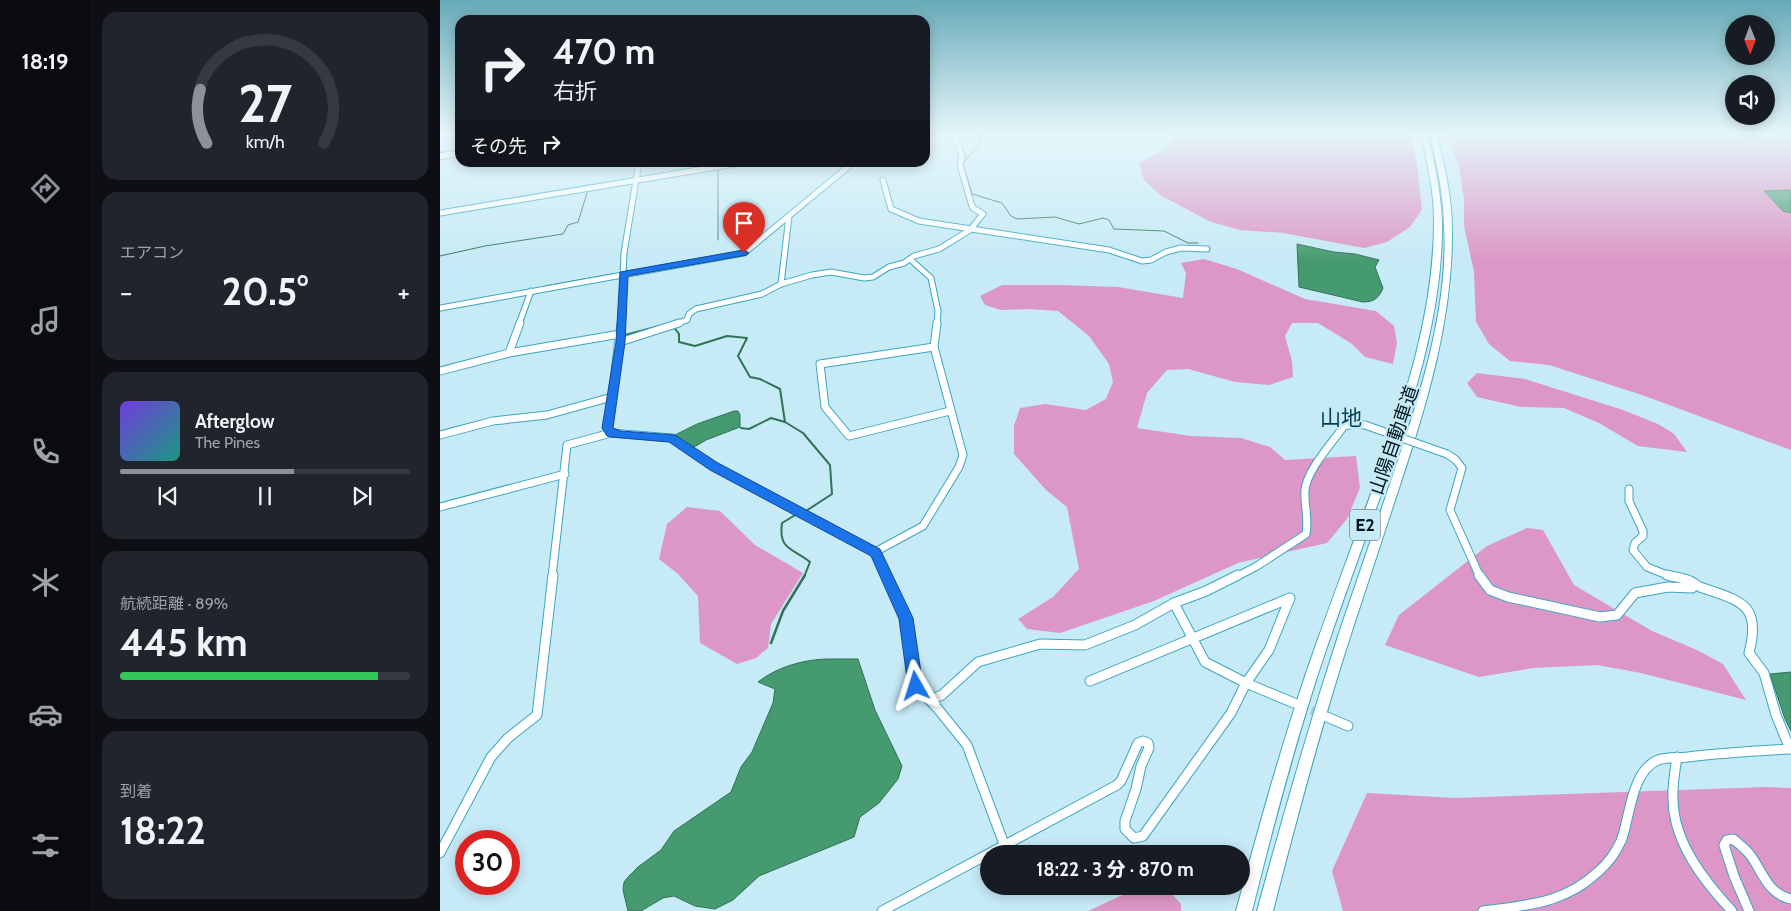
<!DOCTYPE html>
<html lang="ja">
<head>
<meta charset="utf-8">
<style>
	:root { --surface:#171b24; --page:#20242c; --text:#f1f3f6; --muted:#9ea1a6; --line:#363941; --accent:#8c9099 }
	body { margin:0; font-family:Cabin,"Noto Sans JP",sans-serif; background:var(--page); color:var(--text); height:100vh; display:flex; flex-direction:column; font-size:19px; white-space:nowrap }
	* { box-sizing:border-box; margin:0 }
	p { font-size:16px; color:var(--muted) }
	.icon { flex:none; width:28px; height:28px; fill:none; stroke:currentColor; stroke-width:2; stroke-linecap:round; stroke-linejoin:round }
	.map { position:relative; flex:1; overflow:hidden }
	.panel { display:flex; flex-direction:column; gap:12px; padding:12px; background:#0d0f14; width:350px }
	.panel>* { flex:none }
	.banner { position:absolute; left:15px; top:15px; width:475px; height:152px; border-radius:15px; box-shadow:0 2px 12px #0003; background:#171b24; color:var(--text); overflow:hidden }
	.needle { width:32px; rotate:179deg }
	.buttons { position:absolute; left:1285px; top:15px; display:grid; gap:10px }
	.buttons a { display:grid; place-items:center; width:50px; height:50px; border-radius:50%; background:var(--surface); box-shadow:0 2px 12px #0003; font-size:25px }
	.speed { position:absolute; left:15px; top:830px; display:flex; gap:10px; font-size:25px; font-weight:700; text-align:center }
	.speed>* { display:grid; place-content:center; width:65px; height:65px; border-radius:50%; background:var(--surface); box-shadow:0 2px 12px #0003; line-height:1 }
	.speed .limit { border:8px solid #d22; background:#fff; color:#111 }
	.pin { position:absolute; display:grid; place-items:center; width:42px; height:42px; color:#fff; margin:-51px -21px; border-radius:50% 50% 50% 0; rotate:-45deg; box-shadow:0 0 5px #0007 }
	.pin .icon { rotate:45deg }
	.me { position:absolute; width:55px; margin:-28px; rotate:354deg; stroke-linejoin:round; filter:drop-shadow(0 0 4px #0008) }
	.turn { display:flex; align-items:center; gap:18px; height:105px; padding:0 15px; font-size:22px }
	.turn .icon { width:65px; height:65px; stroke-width:2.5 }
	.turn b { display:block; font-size:35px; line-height:42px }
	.then { display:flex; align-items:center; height:48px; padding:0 15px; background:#0003; gap:10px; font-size:19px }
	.big { font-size:38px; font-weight:800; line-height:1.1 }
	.panel .widget { flex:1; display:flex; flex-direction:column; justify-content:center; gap:8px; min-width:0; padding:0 18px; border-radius:15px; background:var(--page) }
	.panel .dial { align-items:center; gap:0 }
	.dial svg { height:130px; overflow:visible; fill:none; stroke:var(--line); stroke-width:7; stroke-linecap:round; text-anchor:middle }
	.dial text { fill:var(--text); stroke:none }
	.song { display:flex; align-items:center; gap:15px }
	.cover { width:60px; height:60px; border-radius:8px; background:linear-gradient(135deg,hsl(260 70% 55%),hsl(170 70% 35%)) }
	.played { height:5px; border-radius:2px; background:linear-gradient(90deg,var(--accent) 60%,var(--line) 60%) }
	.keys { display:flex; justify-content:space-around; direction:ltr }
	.heat { display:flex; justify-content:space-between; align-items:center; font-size:28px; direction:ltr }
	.charge { height:8px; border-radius:4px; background:linear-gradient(90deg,#34c759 89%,var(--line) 0) }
	.trip { position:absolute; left:540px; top:845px; width:270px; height:50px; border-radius:25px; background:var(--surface); box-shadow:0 2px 12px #0003; font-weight:800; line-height:50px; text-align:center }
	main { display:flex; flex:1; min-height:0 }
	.tabs { display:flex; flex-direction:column; width:90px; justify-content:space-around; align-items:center; background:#090b0e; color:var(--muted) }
	.tabs .icon { width:35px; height:35px }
	.tabs .active { color:var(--accent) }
	.tabs b { font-size:22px; color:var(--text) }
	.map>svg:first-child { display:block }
	.forest { fill:#dd97c6 }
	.water { fill:#469a70; stroke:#327357 }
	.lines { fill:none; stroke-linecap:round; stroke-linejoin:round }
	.stream-far2 { stroke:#327357; stroke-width:1 }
	.stream-far1 { stroke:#327357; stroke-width:2 }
	.stream { stroke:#327357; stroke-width:2.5 }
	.minor-tunnel { stroke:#a9cad6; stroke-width:9; stroke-dasharray:9 4.5; stroke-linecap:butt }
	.minor-far2-casing { stroke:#3ba6c2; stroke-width:7 }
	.minor-far1-casing { stroke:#3ba6c2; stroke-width:9 }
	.minor-casing { stroke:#3ba6c2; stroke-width:11 }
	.major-casing { stroke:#3ba6c2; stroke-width:8 }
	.highway-casing { stroke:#3ba6c2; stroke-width:2 }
	.minor-far2 { stroke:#fff; stroke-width:5 }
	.minor-far1 { stroke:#fff; stroke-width:7 }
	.minor { stroke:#fff; stroke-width:9 }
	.major { stroke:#fff; stroke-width:6 }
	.highway { fill:#fff; fill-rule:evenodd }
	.rail { stroke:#65818a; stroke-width:1; stroke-dasharray:6 6; stroke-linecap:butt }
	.minor-bridge-casing { stroke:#3ba6c2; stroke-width:9; stroke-linecap:butt }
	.minor-bridge { stroke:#fff; stroke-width:7 }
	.route { fill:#1a73e8; stroke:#114b97 }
	.labels { text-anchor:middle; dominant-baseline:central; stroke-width:5; stroke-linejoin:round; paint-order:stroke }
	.shield { fill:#c6eaf6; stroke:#3e575f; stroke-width:1 }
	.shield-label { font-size:18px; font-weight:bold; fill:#03181e }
	.street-label { font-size:19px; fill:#03181e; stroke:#c6eaf6 }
	.quarter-label { font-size:21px; fill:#003e4d; stroke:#c6eaf6 }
</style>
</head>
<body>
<main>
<nav class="tabs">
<b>18:19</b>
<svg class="icon active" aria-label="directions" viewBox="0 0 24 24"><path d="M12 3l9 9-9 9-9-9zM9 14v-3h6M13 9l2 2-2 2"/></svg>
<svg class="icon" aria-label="music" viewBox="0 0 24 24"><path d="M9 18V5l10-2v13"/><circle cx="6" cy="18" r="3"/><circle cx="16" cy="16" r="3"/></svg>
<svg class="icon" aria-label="phone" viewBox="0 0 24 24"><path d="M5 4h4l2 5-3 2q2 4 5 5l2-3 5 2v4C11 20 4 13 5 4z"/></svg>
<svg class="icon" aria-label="climate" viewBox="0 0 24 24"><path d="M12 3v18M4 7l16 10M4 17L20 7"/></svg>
<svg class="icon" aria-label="car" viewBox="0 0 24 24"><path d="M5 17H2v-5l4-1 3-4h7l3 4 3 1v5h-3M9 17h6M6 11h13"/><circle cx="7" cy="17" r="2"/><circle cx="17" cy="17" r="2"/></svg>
<svg class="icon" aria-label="filters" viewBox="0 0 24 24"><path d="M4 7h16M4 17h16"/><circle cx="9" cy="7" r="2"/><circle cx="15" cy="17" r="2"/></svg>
</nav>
<section class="panel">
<div class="widget dial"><svg viewBox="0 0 100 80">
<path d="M14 69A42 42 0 1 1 86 69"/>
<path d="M14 69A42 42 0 0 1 10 36" stroke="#8c9099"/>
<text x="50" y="56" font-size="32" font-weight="700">27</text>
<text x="50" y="72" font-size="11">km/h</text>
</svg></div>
<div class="widget"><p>エアコン</p>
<div class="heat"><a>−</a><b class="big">20.5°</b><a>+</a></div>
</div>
<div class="widget">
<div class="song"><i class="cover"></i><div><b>Afterglow</b><p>The Pines</p></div></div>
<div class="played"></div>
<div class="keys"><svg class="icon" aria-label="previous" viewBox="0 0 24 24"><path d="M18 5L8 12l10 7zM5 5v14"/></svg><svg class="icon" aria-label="pause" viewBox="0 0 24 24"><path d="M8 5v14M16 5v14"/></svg><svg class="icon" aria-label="next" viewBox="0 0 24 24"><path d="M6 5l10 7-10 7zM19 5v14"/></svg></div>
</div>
<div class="widget"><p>航続距離 · 89%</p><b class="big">445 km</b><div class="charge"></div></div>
<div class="widget"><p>到着</p><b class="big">18:22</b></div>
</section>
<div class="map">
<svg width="1351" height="911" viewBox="0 0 1351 911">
	<rect width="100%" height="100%" fill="#c6eaf6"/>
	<!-- forest -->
	<g class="forest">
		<path d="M731,133H969L977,163L982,210L970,227L947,242L924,248L843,233L800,230L771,222L720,195L704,180L699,163L725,149L732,140Z"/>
		<path d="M1007,133H1351V450L1202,395L1109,365L1070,361L1049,344L1036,322L1034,272L1024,226V200L1019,167Z"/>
		<path d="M764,259L797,269L865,299L936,311L954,326L957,343L953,364L925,357L912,344L878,323H852L845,336L852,361L853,377L829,385L795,382L748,369L727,370L707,393L697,428L751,436L801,438L830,447L845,460L916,456L920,488L907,519L887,543L798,563L714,601L620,633L587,629L578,619L613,597L639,569L627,507L606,490L574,454V426L580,408L605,404L646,410L666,399L673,382L669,364L649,336L618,311L589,309L561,310L545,305L540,296L562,285H619L678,287L743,298L746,273L741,263Z"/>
		<path d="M1037,373L1085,379L1183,410L1218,424L1234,434L1247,452L1198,446L1159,423L1124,408L1081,407L1037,397L1027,383Z"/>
		<path d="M247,507L280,511L315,545L363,573L331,624L328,648L316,658L297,664L260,643L258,596L238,574L219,559L227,524Z"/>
		<path d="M1087,528L1103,530L1134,585L1212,631L1257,650L1283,664L1306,700L1201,673L1157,665L1093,668L1039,677L945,645L959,615L1047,546Z"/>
		<path d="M1326,787L1351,788V911H903L892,871L927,793L1015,798Z"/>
		<path d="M729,891L741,904V911H648L687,893Z"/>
	</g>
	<!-- water -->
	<g class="water">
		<path d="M1351,190V213L1343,211L1324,191Z"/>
		<path d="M857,244L894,252L915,254L939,260L935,267L943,288C939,298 934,302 923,302L859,287Z"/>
		<path d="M294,411H298L300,415V427L266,440L256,446L252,447L235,435L257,424Z"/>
		<path d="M386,659H418L435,710L462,766L458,779L439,803L420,817L414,837L319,876L293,900L275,909L255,906L234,896L223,898L201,911H188L183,890L184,882L189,876L198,867L221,850L234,831L291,792L301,767L312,752L333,703L335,689L318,682C337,667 362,660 386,659Z"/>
		<path d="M1351,672V731L1345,719L1330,674Z"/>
	</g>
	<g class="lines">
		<!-- stream-far2 -->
		<g class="stream-far2">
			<path d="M543,133L541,141L523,164L532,194L562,203L571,216L577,219L615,217L639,224L663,218L669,220L674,229L724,231L748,243H758"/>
			<path d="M278,169V240"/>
			<path d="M0,256L45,246L123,234L128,225L138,222L148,190"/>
			<path d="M105,286L172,274"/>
		</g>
		<!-- stream-far1 -->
		<g class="stream-far1">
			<path d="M233,326L239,334V342L255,346L287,336L307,338L298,356L310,377L320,379L340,389L345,422L363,433L390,465L392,494L366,511"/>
			<path d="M185,335L227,324"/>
			<path d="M301,428L309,429L331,418L345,422"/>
			<path d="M357,514L342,523C338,550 353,548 370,562L364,577"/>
		</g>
		<!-- stream -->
		<path class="stream" d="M331,643L343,611L365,575"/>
		<!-- minor-tunnel -->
		<path class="minor-tunnel" d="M859,705L881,714"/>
		<!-- minor-far2 casing -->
		<g class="minor-far2-casing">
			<g id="minor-far2">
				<path d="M443,180L451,209L479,221L669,250L702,261L711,260L726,252L741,248L767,249"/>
				<path d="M0,213L306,162"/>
				<path d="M470,259L491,278L498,311L497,324"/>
				<path d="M341,284L349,216"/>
				<path d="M0,308L304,253L414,162"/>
				<path d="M79,324L91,291"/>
				<path d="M181,324L184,253L199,162"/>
				<path d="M235,324L247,320L249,314L256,309L322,294L341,284L372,275L391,272L424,278L433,277L449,267L464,263L474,256L499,249L530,230L543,214L533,208L531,203L520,165L522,157L514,133"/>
			</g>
		</g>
		<!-- minor-far1 casing -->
		<g class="minor-far1-casing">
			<g id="minor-far1">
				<path d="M180,342L239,323"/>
				<path d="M494,347L380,364L385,407L409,436L510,411"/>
				<path d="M69,353L80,323"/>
				<path d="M0,371L69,353L180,334"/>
				<path d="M171,433L168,428L181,323"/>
				<path d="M0,435L53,421L107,415L172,397"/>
				<path d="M1007,454L1016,460L1022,468L1010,510L1040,577"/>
				<path d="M1189,489V501L1203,531V536L1195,543L1193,550L1207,567L1232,577"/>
				<path d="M0,507L125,474"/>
				<path d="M435,552L483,526L519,467L523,455L494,347L497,323"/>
				<path d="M112,577L127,445L171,433L232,438L274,466L435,552L446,577"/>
				<path d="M796,577L817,566L866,534C869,519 864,505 865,490C867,470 892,443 904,426L914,424L925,425"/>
			</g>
		</g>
		<!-- minor casing -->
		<g class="minor-casing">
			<g id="minor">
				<path d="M446,575L466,619L476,686L498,709L527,745L564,844"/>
				<path d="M1039,575L1050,590L1068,597L1160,617L1177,615L1195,593L1228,587L1252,588L1255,585"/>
				<path d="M734,603L765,662L806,683L854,703"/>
				<path d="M490,700L502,695L538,662L600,644L645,645L695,625L734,603L766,591L798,575"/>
				<path d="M887,717L908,726"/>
				<path d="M1237,757C1235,771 1232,785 1233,800C1234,843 1264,881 1292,911"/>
				<path d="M0,853L51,757L68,738L97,715L113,575"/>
				<path d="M442,911L677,785L681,781L698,743L703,741L708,743L709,748L701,766L696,789L685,821V829L694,838L703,836L791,713L806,683L829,650L850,598L650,681"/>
				<path d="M1043,911C1088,905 1124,904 1159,871C1168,863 1176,852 1181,841C1190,818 1191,771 1218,760C1226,757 1239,758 1248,757C1282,753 1316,751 1350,749L1336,715L1324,673L1309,653C1322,603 1300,601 1260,587C1256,585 1253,582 1250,581C1243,578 1234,577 1227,575"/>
				<path d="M1309,911L1294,876L1284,845L1287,840L1293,839C1299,844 1306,849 1311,856C1323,873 1328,894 1351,899"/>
			</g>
		</g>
		<!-- major casing -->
		<g class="major-casing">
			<path id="major" d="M0,156L20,153"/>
		</g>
		<!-- highway casing -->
		<g class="highway-casing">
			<g id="highway">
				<path d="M981,133H987C994,162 1001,191 1002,221C1003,306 978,387 951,466C930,527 907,588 886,650C857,735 834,823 812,911H796C820,823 844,735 874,650C896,588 919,528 941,466C969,387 994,306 994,221C994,191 987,162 981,133Z"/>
				<path d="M990,133H996C1004,164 1012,196 1012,229C1013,317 988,401 960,485C944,534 928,582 912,631C882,723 857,817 833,911H817C843,816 870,721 901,627C918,577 935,528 952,478C979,398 1009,309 1004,225C1003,193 997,164 990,133Z"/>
			</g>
		</g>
		<!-- minor-far2 -->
		<use href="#minor-far2" class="minor-far2"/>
		<!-- minor-far1 -->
		<use href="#minor-far1" class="minor-far1"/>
		<!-- minor -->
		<use href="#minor" class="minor"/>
		<!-- major -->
		<use href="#major" class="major"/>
		<!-- highway -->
		<use href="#highway" class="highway"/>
		<!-- rail -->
		<path class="rail" d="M0,153L20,150"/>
		<!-- minor-bridge casing -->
		<g class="minor-bridge-casing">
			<path id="minor-bridge" d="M925,425L1007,454"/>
		</g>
		<!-- minor-bridge -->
		<use href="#minor-bridge" class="minor-bridge"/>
	</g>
	<!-- sky -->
	<linearGradient id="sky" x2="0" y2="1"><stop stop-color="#67aab8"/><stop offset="0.51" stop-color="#e5f6fb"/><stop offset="1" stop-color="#e5f6fb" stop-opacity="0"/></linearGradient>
	<rect width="1351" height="261" fill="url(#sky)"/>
	<!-- route -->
	<path class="route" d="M304,250L309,253L307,255L188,276L185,342L173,428L181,431L235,435L278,463L440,549L473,618L483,686L481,691L476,693L471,691L468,686L459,619L431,556L270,470L229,442L171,437L167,436L162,428L176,342L180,272Z"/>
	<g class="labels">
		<!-- shield labels -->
		<rect class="shield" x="910" y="509.5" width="30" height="31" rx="4"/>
		<g class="shield-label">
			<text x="925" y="525">E2</text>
		</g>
		<!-- street labels -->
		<g class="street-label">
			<text transform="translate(954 440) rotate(-71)">山陽自動車道</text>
		</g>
		<!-- quarter labels -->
		<g class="quarter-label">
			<text x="901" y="417">山地</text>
		</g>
	</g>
</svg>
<div class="buttons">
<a><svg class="needle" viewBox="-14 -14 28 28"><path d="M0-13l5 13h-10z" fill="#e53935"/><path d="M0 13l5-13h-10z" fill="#9ea1a6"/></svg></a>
<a><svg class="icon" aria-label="sound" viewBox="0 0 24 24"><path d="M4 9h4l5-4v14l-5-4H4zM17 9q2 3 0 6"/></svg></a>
</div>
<div class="speed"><div class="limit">30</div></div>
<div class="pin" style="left:304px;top:253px;background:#d93025"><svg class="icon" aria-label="arrive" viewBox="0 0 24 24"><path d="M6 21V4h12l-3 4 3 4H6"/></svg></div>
<svg class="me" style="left:476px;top:686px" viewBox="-20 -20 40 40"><path d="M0-17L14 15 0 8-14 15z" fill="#1a73e8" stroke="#fff" stroke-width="4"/></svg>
<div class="trip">18:22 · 3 分 · 870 m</div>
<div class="banner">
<div class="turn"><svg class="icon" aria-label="right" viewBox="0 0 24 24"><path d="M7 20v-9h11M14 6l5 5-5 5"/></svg><div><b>470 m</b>右折</div></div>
<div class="then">その先<svg class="icon" aria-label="right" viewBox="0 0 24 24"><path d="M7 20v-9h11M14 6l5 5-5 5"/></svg></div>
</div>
</div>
</main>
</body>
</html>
